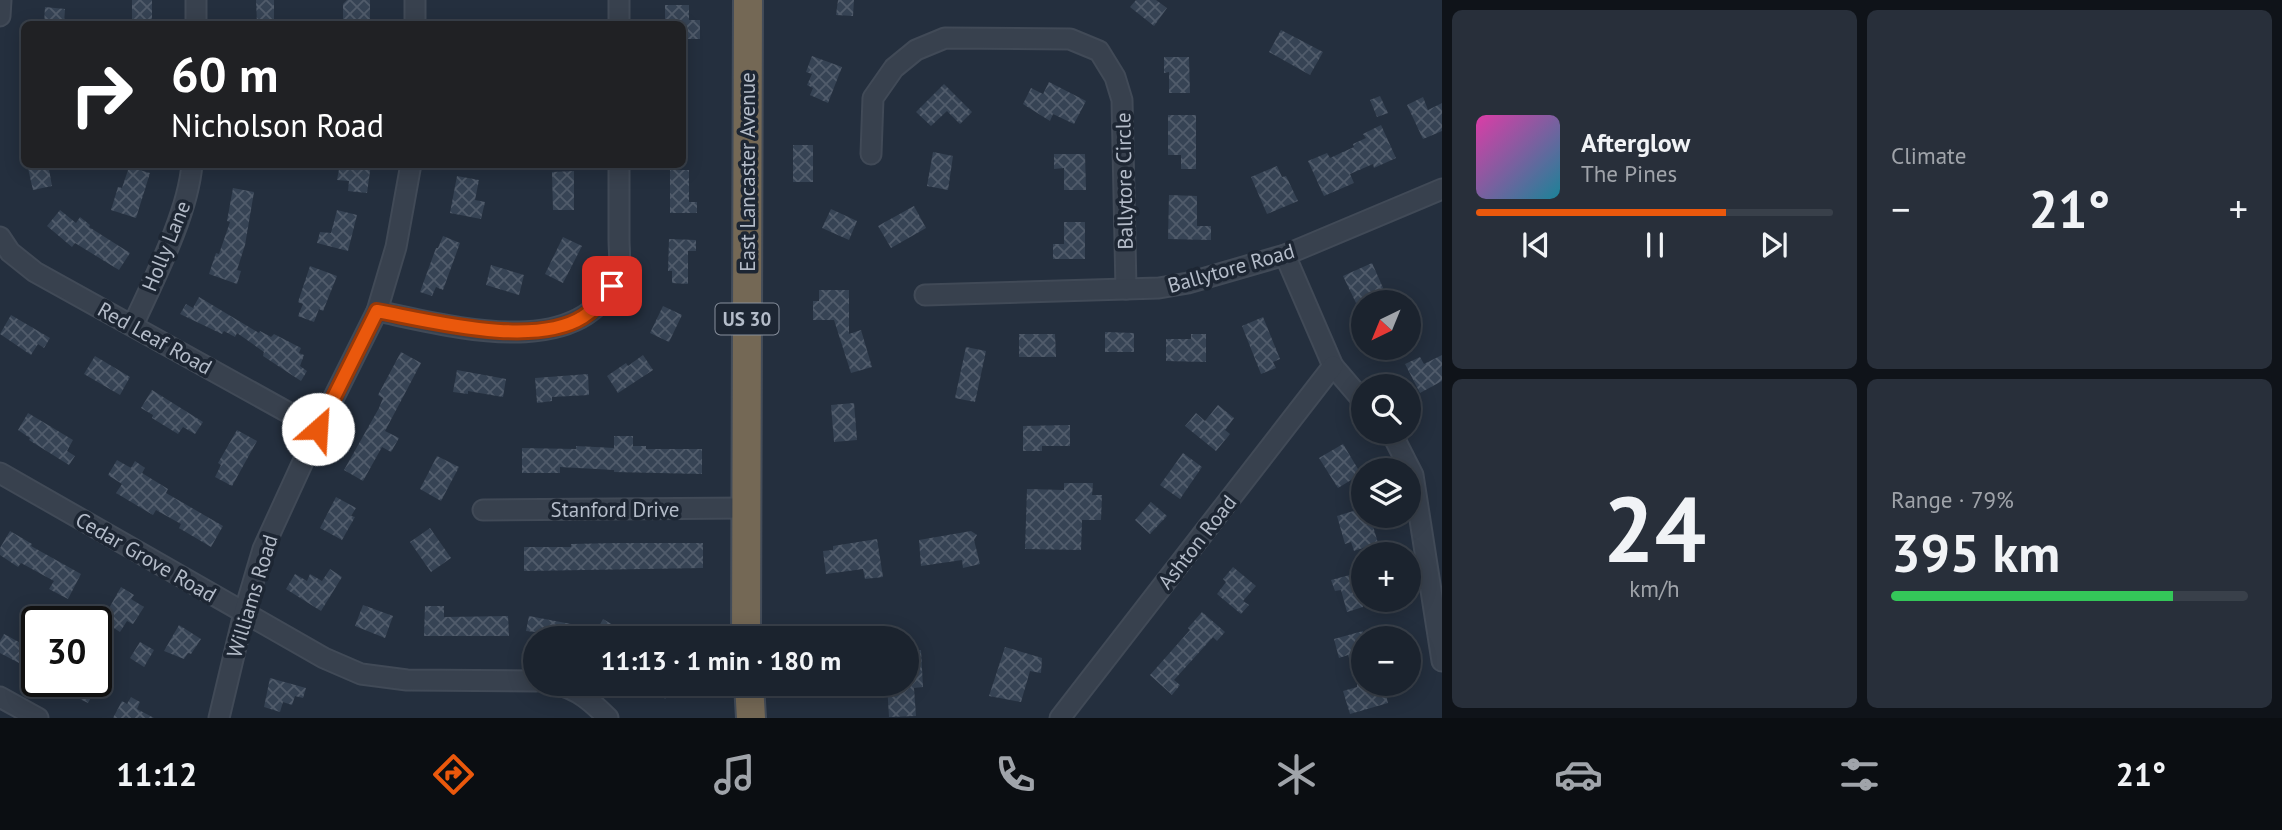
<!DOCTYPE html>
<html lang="en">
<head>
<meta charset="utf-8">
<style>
	:root { --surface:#1b232e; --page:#282f3a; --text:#f1f3f6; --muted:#a0a4aa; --line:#39404a; --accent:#ea580c }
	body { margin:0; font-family:"PT Sans",sans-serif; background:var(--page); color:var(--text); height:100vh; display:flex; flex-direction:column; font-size:26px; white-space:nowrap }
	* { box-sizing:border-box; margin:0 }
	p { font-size:23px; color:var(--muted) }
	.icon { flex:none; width:38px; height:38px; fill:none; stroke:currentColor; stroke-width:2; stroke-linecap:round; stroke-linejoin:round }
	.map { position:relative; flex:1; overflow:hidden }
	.details { display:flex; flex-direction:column; gap:10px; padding:10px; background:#0f1319; width:840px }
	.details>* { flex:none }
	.top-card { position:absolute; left:21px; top:21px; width:665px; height:147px; border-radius:10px; box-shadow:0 4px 18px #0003,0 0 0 2px var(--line); background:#202124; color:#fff; overflow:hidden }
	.needle { width:46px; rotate:223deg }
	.controls { position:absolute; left:1351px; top:290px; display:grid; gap:14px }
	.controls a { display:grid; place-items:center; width:70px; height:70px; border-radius:50%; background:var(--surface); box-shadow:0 4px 18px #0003,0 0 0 2px var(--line); font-size:35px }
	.speed { position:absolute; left:21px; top:606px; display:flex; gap:14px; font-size:35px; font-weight:700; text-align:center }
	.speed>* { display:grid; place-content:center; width:91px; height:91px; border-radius:50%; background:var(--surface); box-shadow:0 4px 18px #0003,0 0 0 2px var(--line); line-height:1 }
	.speed .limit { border:4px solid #111; border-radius:10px; background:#fff; color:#111 }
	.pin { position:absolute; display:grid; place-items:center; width:60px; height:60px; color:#fff; margin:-30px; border-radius:14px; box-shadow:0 4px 10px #0006 }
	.me { position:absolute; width:77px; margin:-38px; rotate:26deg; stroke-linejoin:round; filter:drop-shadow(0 0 5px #0008) }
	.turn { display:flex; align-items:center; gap:24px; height:147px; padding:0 35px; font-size:32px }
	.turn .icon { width:91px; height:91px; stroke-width:2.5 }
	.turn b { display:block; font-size:49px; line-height:60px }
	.big { font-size:52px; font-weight:800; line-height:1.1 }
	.details .widget { flex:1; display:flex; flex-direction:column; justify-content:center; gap:10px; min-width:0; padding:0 24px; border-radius:10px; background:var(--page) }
	.details .dial { align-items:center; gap:0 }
	.dial b { font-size:91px; line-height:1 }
	.song { display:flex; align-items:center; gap:21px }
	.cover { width:84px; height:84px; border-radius:10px; background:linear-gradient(135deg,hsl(320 70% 55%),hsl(190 70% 35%)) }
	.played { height:7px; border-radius:4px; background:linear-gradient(90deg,var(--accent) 70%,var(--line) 70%) }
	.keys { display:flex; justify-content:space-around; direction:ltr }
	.heat { display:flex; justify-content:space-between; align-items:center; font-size:38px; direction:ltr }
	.charge { height:10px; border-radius:5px; background:linear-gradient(90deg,#34c759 79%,var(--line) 0) }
	.details .tiles { flex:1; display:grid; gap:10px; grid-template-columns:repeat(2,1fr) }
	.trip { position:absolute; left:523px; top:626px; width:396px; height:70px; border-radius:35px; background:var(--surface); box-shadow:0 4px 18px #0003,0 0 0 2px var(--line); font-weight:800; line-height:70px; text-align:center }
	.dock { display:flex; height:112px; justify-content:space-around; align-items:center; background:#0b0e12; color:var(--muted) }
	.dock .icon { width:49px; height:49px }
	.dock .on { color:var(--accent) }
	.dock b { font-size:32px; color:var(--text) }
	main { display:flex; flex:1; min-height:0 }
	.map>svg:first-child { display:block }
	.building { fill:url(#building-cross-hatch) }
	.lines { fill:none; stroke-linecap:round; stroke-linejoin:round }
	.minor-casing { stroke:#414a57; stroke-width:23 }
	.highway-casing { stroke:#434c59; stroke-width:32 }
	.minor { stroke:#38414e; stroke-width:19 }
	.highway { stroke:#746855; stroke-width:28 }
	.route-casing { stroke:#983908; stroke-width:18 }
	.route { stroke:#ea580c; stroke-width:12 }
	.labels { text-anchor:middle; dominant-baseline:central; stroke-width:7; stroke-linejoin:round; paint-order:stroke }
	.shield { fill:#1d2633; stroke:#878f9c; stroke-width:2 }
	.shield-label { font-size:19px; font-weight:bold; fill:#b4bcc9 }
	.street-label { font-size:21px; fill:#b4bcc9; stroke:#1d2633 }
</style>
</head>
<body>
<main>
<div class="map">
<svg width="1442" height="718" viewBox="0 0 1442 718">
	<defs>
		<pattern id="building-cross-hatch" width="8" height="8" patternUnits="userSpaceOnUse" patternTransform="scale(1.75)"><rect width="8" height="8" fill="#364354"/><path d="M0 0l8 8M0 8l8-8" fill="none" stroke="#515c6b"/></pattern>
	</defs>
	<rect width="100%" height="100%" fill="#242f3e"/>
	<!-- building -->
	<g class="building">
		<rect x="132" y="0" width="20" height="24"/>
		<path d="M256,0H274V24H257Z"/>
		<path d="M347,0H370V22H343V4Z"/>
		<path d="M838,0H854L853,16L836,15Z"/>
		<path d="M1136,0H1156L1167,8L1154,26L1130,7Z"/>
		<path d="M665,5H689V20H700V39H682V24H665Z"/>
		<path d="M45,7L65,9L64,24H44Z"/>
		<path d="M1281,30L1323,52L1310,75L1269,52Z"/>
		<path d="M812,56L842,67L828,103L810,95L813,88L807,85L812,74L806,72Z"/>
		<path d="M1164,57H1189L1190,93H1169V72L1164,73Z"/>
		<path d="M1049,82L1086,101L1074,124L1053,114L1050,121L1023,104L1031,88L1043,94Z"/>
		<path d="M944,84L972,112L960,124L947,111L931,126L916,112Z"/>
		<path d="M1380,96L1388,113L1377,117L1370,100Z"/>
		<path d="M1423,97L1428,110L1442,103V131L1423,139L1407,105Z"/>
		<path d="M1168,115H1196V169H1181V155H1168Z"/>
		<path d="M1381,125L1396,158L1374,168L1373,164L1350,174L1354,183L1324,196L1308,161L1327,153L1330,158L1354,147L1353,144L1366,138L1363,134Z"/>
		<rect x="793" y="145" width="20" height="37"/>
		<path d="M933,152L953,156L948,190L927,186Z"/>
		<path d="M1054,154H1085L1086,190H1064V168L1054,169Z"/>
		<path d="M27,164H48L52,186L33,190Z"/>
		<path d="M340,164H371L367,193L348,191L349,181L337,180Z"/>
		<path d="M1277,166L1282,177L1286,176L1298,201L1267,214L1251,177Z"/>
		<path d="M129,167L150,173L136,218L111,210L118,187L122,188Z"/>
		<path d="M670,170H689V202H697V213H670Z"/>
		<path d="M574,171V210H553L552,172Z"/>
		<path d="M457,176L479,180L475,200L485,202L481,219L450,213Z"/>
		<path d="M233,188L254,192L245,245L237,270L241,271L237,284L209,274L216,253L219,254L230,222L227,221Z"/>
		<path d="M1169,195L1197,196V226H1211V240L1168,239Z"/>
		<path d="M914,206L926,228L891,248L878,226Z"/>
		<path d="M831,209L857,221L849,240L822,228Z"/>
		<path d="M60,210L76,223L80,217L90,225L89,227L130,253L119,270L75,243L72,247L47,226Z"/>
		<path d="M337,210L357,215L348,251L317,243L320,232L331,233Z"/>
		<path d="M1064,222H1085V259H1053V244H1064Z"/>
		<path d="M443,236L460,243L443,290L436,287L432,296L420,292L436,248H438Z"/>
		<path d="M563,237L582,246L563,283L545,274Z"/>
		<path d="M669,239L696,240V251H688V284L672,283V271H668Z"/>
		<path d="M1372,263L1384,290L1356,303L1343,276Z"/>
		<path d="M491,265L524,275L519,295L486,285Z"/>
		<path d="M310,266L337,276L323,311L319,309L314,322L298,316L303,304L298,302Z"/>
		<path d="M819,290H849V334L861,330L872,367L851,373L834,320H813V301H819Z"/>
		<path d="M199,297L259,333L260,331L271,337L274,334L301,348L299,353L304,355L300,366L307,371L301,381L263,356L264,352L237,333L235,337L224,331L222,334L180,314L186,304L193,308Z"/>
		<path d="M663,306L682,315L669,342L650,333Z"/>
		<path d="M11,315L50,338L44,348L38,344L31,355L0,334Z"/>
		<path d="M1263,317L1280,359L1273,362L1276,368L1261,374L1242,326Z"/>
		<path d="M1105,332L1134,333V352H1105Z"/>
		<path d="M1019,334H1055L1056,357H1019Z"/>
		<path d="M1191,334H1206V362L1166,361V339H1191Z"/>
		<path d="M966,347L986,351L975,402L955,398Z"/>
		<path d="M401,352L421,363L385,431L399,438L391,452L382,447L363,481L344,470L379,408L383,398L378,395Z"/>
		<path d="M643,355L653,370L618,393L607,376L626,363L628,366Z"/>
		<path d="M1442,355V381L1420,393L1405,364L1420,357L1424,364Z"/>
		<path d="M95,356L130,377L120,395L84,374Z"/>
		<path d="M457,370L506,379L503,397L468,391V394L453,392Z"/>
		<path d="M588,374L589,395L552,397V401L537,403L535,378Z"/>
		<path d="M152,390L203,422L195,434L183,427L178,434L152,418L153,415L141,408Z"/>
		<path d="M854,403L857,440L834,442L831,405Z"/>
		<path d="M1218,405L1234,418L1225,430L1230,434L1216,451L1185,426L1196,413L1205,421Z"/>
		<path d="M28,413L73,440L67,451L75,456L69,465L29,440L30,438L18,430Z"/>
		<path d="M1070,425V446H1042V451H1023V426Z"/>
		<path d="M237,430L257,441L232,486L215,477L221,465L218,463Z"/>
		<path d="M614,436H633V446H646V449H702V474L614,472V470L560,467V473H522V448L576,449V446L614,448Z"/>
		<path d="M1343,444L1361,474L1338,488L1319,458Z"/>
		<path d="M1183,453L1202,467L1180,499L1160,485Z"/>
		<path d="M437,456L459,467L441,501L420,489Z"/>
		<path d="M117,460L131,468L135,461L145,468L142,473L168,489L166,493L223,526L211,547L179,528L181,524L156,510L153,515L116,493L122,484L108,475Z"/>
		<path d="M1064,483H1093L1092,495H1102L1101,520H1082L1081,550L1025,549L1027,489L1064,490Z"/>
		<path d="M336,497L356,508L351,516L355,517L342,540L320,528Z"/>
		<path d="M1151,502L1167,516L1150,534L1135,520Z"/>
		<path d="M1363,508V516H1370L1378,543L1354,551L1351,542L1345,544L1337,516Z"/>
		<path d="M430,528L451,558L431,572L410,542Z"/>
		<path d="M10,531L32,544L31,546L81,574L68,599L49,589L54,581L21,563L18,567L0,555V548Z"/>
		<path d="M971,531L977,535L974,540L980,564L963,568L962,560L921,566L919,540Z"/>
		<path d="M877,539L883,577L865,579L863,569L826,574L823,551L833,550V546Z"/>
		<path d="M616,543H703V568L524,571V547H571V544Z"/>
		<path d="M1233,567L1256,586L1243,601L1249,605L1241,614L1217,594L1226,582L1223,579Z"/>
		<path d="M330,569L342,577L321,611L286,589L295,574L307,581L310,574L322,581Z"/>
		<path d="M1361,572L1363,607L1347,612L1341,590L1335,591L1331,580Z"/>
		<path d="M121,587L134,595L131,599L144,607L133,624L127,621L120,632L106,623L112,613L108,610Z"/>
		<path d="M363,605L393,616L385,638L355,626Z"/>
		<path d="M425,606H444V617L508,616L509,636H424Z"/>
		<path d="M1202,612L1225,632L1217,641L1213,637L1174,680L1180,685L1172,695L1150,675L1190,630L1188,628Z"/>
		<path d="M529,616L571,624L568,639L535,635L536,632L526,631Z"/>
		<path d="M603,619L618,628L617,630L632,639H592Z"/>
		<path d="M179,625L201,639L191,654L188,653L184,659L164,651Z"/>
		<path d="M1363,631V665L1352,668L1348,655L1339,658L1334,639Z"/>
		<path d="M4,634L28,647L19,663L0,653V641Z"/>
		<path d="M140,642L154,650L144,667L130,658Z"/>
		<path d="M1005,647L1042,658L1041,673L1030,671L1021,702L989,696Z"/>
		<path d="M906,650H921L923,687L914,688L916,716L889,717L887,684H906Z"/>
		<path d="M270,678L306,688L303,698L295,696L292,705L283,702L280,712L264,707Z"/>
		<path d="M56,681H100L88,703L70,694L72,690Z"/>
		<path d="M652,684H681L665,699Z"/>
		<path d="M1357,684H1383L1388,703L1350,714L1343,691L1357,687Z"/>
		<path d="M131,697L140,702L137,709L154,718H113L122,701L127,704Z"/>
	</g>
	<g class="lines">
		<!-- minor casing -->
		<g class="minor-casing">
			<g id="minor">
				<path d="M196,0V24"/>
				<path d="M619,0V24"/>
				<path d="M0,16L1,0"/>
				<path d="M415,24V0"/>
				<path d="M871,154L873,98L894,68L916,50L945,38L1070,39L1099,51L1115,77L1122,100L1126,289"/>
				<path d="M0,237L10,252L35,272L318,429"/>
				<path d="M1285,255L1333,366L1363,401"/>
				<path d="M925,295L1159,288L1188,283L1285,255L1442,189"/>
				<path d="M377,311C447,325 587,366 618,272C621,262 619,250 619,240C619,215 619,190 619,164"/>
				<path d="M133,325C154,279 188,214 192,164"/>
				<path d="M1391,432L1413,475L1442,661"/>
				<path d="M0,473L324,658L361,674L407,680L536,681"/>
				<path d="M483,510L746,508"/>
				<path d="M555,684C578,689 592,702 608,718"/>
				<path d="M0,697L38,718"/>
				<path d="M219,718L244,613L263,549L318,429L377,311L396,247L411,164"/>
				<path d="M1060,718L1333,366"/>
			</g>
		</g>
		<!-- highway casing -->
		<g class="highway-casing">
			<g id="highway">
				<path d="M746,639L748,0"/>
				<path d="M749,684L751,718"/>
			</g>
		</g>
		<!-- minor -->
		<use href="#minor" class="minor"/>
		<!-- highway -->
		<use href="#highway" class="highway"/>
	</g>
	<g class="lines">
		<!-- route casing -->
		<g class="route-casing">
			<path id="route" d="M318,429L377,311C431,321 534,348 583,317C596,309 603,298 612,286"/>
		</g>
		<!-- route -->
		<use href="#route" class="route"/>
	</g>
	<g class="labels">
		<!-- shield labels -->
		<rect class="shield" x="715.5" y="303.5" width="63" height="31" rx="5"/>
		<g class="shield-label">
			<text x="747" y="319">US 30</text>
		</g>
		<!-- street labels -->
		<g class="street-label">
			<text transform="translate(747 172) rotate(-90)">East Lancaster Avenue</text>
			<text transform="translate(1124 181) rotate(-91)">Ballytore Circle</text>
			<text transform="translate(166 246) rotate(-68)">Holly Lane</text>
			<text transform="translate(1231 268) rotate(-16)">Ballytore Road</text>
			<text transform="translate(155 338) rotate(29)">Red Leaf Road</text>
			<text x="615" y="509">Stanford Drive</text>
			<text transform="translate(1197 542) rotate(-52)">Ashton Road</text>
			<text transform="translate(146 557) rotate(30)">Cedar Grove Road</text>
			<text transform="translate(252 596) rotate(-73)">Williams Road</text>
		</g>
	</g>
</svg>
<div class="controls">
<a><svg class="needle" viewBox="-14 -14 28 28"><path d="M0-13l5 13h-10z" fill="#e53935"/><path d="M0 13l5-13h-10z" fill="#a0a4aa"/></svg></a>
<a><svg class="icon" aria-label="search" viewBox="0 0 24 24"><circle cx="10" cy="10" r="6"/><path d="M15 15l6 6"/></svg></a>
<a><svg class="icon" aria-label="layers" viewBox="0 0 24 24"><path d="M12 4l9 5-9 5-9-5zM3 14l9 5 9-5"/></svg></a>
<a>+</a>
<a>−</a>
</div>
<div class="speed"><div class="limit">30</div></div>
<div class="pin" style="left:612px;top:286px;background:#d93025"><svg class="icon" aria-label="arrive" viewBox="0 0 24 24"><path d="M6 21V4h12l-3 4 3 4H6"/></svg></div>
<svg class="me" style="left:318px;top:429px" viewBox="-20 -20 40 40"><circle r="19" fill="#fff"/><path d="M0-13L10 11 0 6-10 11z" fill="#ea580c"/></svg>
<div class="trip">11:13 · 1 min · 180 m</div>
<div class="top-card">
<div class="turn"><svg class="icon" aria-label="right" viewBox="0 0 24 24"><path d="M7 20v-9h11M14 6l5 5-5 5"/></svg><div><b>60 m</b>Nicholson Road</div></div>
</div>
</div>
<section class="details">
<div class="tiles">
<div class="widget">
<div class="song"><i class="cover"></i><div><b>Afterglow</b><p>The Pines</p></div></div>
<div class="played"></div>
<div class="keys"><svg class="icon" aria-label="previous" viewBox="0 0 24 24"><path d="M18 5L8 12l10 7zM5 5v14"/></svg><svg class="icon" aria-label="pause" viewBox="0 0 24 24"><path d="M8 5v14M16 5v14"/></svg><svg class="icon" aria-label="next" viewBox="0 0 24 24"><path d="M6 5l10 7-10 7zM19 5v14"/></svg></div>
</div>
<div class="widget"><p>Climate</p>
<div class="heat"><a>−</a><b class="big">21°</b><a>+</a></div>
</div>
<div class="widget dial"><b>24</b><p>km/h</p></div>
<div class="widget"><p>Range · 79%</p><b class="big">395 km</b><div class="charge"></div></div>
</div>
</section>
</main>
<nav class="dock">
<b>11:12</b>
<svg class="icon on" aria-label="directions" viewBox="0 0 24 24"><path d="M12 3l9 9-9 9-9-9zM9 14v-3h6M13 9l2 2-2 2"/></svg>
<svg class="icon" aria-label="music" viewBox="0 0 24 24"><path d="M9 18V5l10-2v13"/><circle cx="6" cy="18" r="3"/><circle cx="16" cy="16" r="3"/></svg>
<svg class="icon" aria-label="phone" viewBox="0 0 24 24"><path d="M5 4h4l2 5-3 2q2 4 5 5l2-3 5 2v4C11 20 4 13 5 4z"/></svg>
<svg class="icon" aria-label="climate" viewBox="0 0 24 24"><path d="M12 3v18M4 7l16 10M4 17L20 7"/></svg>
<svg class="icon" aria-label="car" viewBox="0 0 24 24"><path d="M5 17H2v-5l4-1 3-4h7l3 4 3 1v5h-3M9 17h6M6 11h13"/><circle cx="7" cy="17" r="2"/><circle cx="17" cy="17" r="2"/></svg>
<svg class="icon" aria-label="filters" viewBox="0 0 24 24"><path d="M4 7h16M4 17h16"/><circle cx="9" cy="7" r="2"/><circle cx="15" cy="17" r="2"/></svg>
<b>21°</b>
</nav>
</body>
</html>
